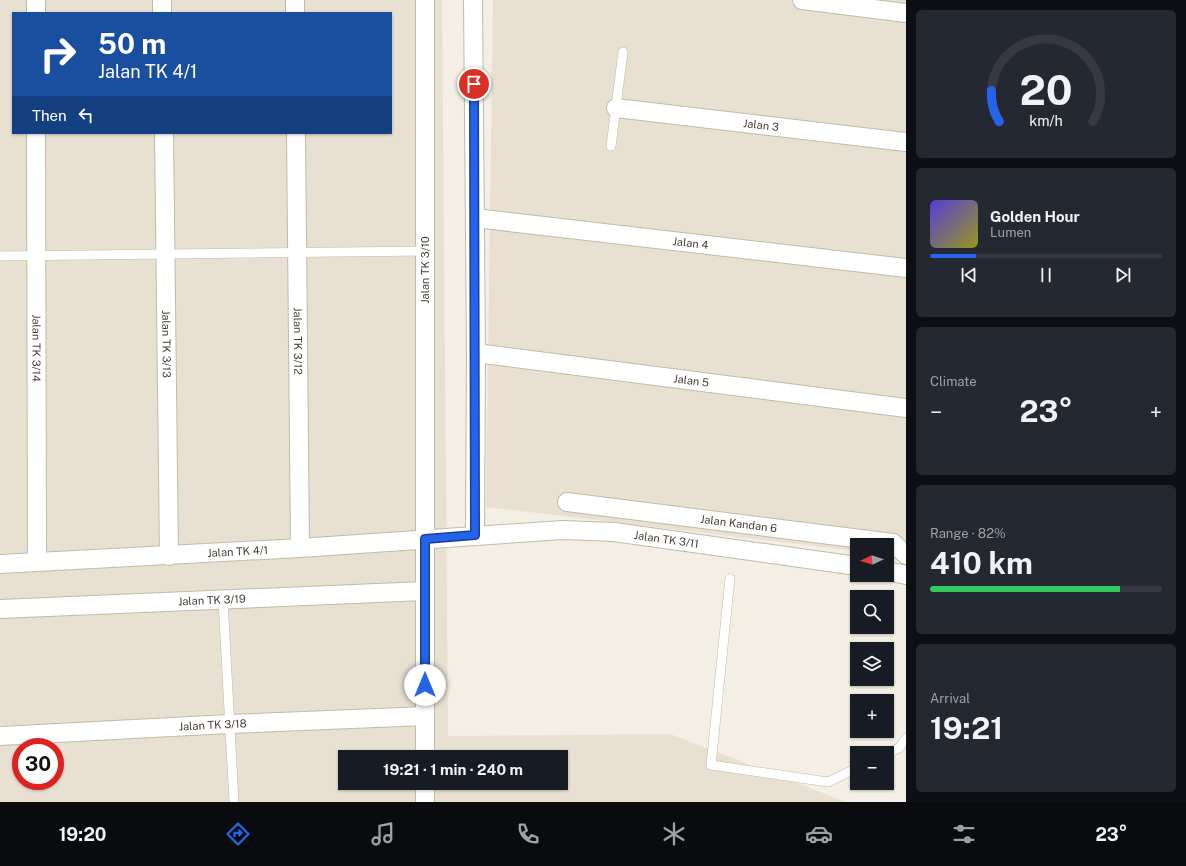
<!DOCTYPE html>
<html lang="en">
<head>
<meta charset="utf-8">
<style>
	:root { --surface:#171b24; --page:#242831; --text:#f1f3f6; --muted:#9ea1a6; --line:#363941; --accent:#2563eb }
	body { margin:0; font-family:"Public Sans",sans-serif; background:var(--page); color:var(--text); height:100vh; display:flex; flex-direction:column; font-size:15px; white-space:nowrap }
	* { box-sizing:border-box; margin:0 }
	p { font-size:13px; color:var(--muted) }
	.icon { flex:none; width:22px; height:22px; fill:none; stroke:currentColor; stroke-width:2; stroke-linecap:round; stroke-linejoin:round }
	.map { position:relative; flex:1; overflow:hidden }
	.side { display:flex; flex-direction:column; gap:10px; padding:10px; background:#0d0f14; width:280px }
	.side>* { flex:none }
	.banner { position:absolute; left:12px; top:12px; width:380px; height:122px; border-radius:0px; box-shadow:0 1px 3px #0004; background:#1a4fa0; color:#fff; overflow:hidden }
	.needle { width:26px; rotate:266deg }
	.tools { position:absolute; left:850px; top:538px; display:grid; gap:8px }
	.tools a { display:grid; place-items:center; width:44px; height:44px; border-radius:0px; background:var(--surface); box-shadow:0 1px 3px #0004; font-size:20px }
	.speed { position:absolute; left:12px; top:738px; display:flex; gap:8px; font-size:20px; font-weight:700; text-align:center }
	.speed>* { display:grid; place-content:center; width:52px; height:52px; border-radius:50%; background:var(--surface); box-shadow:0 1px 3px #0004; line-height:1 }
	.speed .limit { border:6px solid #d22; background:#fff; color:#111 }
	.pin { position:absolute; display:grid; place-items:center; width:34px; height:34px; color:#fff; margin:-17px; border:2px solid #fff; border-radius:50%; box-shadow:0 1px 4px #0007 }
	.me { position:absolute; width:44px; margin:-22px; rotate:0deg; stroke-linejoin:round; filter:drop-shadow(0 0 3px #0008) }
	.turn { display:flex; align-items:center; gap:14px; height:84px; padding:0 20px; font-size:18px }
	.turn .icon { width:52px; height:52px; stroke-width:2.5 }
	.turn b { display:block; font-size:28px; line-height:34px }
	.then { display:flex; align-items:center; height:38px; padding:0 20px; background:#0003; gap:8px; font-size:15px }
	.big { font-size:30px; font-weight:700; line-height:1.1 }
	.side .card { flex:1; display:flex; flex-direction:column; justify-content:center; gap:6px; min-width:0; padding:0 14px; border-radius:6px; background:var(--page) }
	.side .dial { align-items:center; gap:0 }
	.dial svg { height:104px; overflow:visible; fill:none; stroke:var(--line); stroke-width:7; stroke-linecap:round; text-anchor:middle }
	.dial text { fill:var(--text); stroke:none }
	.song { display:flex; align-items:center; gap:12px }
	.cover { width:48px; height:48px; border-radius:6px; background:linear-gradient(135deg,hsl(250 70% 55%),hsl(60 70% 35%)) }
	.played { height:4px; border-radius:2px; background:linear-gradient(90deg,var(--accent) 20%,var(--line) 20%) }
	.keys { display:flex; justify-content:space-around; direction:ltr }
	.heat { display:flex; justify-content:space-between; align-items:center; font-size:22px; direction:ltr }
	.charge { height:6px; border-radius:3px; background:linear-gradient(90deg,#34c759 82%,var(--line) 0) }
	.trip { position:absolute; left:338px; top:750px; width:230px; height:40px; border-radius:0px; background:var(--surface); box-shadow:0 1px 3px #0004; font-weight:700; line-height:40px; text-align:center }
	.tab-bar { display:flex; height:64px; justify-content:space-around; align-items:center; background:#090b0e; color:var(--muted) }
	.tab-bar .icon { width:28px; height:28px }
	.tab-bar .selected { color:var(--accent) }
	.tab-bar b { font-size:18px; color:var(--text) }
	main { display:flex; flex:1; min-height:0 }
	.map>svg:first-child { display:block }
	.residential { fill:#e8e1d2; fill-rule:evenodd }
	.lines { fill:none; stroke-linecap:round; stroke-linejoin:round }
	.service-casing { stroke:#c2b9a9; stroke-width:10 }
	.minor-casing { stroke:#c2b9a9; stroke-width:20 }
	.service { stroke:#fff; stroke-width:9 }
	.minor { stroke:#fff; stroke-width:18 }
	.route-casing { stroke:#184099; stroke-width:10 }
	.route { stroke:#2563eb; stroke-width:7 }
	.labels { text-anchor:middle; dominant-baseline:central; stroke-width:3; stroke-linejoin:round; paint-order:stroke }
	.street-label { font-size:11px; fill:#463f34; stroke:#fff }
</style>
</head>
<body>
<main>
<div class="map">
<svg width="906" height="802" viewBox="0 0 906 802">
	<rect width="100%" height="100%" fill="#f3efe4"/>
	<!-- residential -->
	<g class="residential">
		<path d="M0,0H442L448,736L670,734L846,802H0ZM13,13H391V133H13ZM21,747H55V781H21ZM345,757H561V783H345Z"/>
		<path d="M493,0H906V556L887,554V545H857V551L486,507Z"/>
	</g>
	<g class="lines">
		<!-- service casing -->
		<g class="service-casing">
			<g id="service">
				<path d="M611,146L623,52"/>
				<path d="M0,256L425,251"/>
				<path d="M730,578L711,765L828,782L857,768"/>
				<path d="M223,600L234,802"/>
				<path d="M887,754L899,748L906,738"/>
			</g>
		</g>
		<!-- minor casing -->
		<g class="minor-casing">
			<g id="minor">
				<path d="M36,0V13"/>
				<path d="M162,0V13"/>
				<path d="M295,0V13"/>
				<path d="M425,0V757"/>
				<path d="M473,0L476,353L475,535"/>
				<path d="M802,0L906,13"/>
				<path id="s1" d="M616,108L906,142"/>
				<path id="s2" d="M36,133L37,562"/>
				<path id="s3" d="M164,133L169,556"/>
				<path id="s4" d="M296,133L300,548"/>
				<path id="s5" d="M475,218L906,268"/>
				<path id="s6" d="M476,353L906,408"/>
				<path id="s7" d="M567,502L893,543L906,555"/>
				<path id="s8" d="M0,564L300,548L563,530L614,532L857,566"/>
				<path d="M887,571L906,575"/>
				<path id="s9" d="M0,609L424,591"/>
				<path id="s10" d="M0,736L229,724L425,716"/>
				<path d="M425,802V783"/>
			</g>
		</g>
		<!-- service -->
		<use href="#service" class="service"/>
		<!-- minor -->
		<use href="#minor" class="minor"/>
	</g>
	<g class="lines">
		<!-- route casing -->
		<g class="route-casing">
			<path id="route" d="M425,685V539L475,535L474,84"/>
		</g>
		<!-- route -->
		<use href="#route" class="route"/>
	</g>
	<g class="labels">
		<!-- street labels -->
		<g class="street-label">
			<text stroke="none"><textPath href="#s1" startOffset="146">Jalan 3</textPath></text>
			<text stroke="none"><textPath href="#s5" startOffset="217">Jalan 4</textPath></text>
			<text transform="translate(425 270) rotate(-90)">Jalan TK 3/10</text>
			<text stroke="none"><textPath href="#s4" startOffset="208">Jalan TK 3/12</textPath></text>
			<text stroke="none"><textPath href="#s3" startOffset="211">Jalan TK 3/13</textPath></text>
			<text stroke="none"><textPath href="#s2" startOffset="215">Jalan TK 3/14</textPath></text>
			<text stroke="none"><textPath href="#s6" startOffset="217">Jalan 5</textPath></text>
			<text stroke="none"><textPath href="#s7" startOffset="173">Jalan Kandan 6</textPath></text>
			<text stroke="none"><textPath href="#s8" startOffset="668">Jalan TK 3/11</textPath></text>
			<text stroke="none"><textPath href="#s8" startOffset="238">Jalan TK 4/1</textPath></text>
			<text stroke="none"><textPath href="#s9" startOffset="212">Jalan TK 3/19</textPath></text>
			<text stroke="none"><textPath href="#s10" startOffset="213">Jalan TK 3/18</textPath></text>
		</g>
	</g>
</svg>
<div class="tools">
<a><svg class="needle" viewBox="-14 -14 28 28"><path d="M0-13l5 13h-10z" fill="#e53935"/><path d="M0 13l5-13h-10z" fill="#9ea1a6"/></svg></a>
<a><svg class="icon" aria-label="search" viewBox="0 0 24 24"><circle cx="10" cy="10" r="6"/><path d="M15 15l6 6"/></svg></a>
<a><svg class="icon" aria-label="layers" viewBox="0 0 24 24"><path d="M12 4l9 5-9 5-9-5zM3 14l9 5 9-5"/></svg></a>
<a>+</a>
<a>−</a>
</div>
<div class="speed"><div class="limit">30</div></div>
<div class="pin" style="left:474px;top:84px;background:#d93025"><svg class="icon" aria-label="arrive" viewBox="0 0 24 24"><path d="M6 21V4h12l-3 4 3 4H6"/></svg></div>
<svg class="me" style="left:425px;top:685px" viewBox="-20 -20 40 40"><circle r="19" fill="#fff"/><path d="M0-13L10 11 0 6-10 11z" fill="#2563eb"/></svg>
<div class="trip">19:21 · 1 min · 240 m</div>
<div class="banner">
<div class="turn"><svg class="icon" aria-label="right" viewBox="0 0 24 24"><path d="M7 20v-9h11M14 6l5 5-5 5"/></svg><div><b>50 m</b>Jalan TK 4/1</div></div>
<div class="then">Then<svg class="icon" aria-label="left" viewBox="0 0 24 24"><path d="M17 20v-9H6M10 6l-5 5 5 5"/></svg></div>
</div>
</div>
<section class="side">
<div class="card dial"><svg viewBox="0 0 100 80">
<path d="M14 69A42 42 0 1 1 86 69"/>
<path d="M14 69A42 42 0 0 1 8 45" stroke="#2563eb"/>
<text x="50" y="56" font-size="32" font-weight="700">20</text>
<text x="50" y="72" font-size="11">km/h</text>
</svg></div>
<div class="card">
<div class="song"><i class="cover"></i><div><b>Golden Hour</b><p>Lumen</p></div></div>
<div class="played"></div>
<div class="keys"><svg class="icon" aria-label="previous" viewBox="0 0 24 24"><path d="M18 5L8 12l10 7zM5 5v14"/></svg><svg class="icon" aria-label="pause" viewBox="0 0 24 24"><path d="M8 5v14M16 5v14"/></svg><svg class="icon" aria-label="next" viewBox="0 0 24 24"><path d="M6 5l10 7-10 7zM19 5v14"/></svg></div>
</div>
<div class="card"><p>Climate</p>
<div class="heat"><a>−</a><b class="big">23°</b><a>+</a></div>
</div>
<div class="card"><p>Range · 82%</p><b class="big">410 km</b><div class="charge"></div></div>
<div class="card"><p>Arrival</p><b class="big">19:21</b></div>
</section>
</main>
<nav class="tab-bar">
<b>19:20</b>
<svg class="icon selected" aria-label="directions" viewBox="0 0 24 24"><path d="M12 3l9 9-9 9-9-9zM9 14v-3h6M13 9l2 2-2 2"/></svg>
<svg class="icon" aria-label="music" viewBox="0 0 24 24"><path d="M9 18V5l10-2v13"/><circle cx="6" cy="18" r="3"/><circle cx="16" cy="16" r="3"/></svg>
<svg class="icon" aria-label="phone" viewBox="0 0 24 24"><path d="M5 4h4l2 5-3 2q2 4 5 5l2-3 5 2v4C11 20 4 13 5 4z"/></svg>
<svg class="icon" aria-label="climate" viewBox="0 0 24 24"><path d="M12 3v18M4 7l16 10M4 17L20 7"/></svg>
<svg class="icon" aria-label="car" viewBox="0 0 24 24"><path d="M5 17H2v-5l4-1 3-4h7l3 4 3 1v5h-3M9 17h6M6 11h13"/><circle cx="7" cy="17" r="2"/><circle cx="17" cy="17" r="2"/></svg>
<svg class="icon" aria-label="filters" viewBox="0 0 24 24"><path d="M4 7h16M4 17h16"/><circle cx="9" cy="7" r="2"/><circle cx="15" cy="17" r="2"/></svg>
<b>23°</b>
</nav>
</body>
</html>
